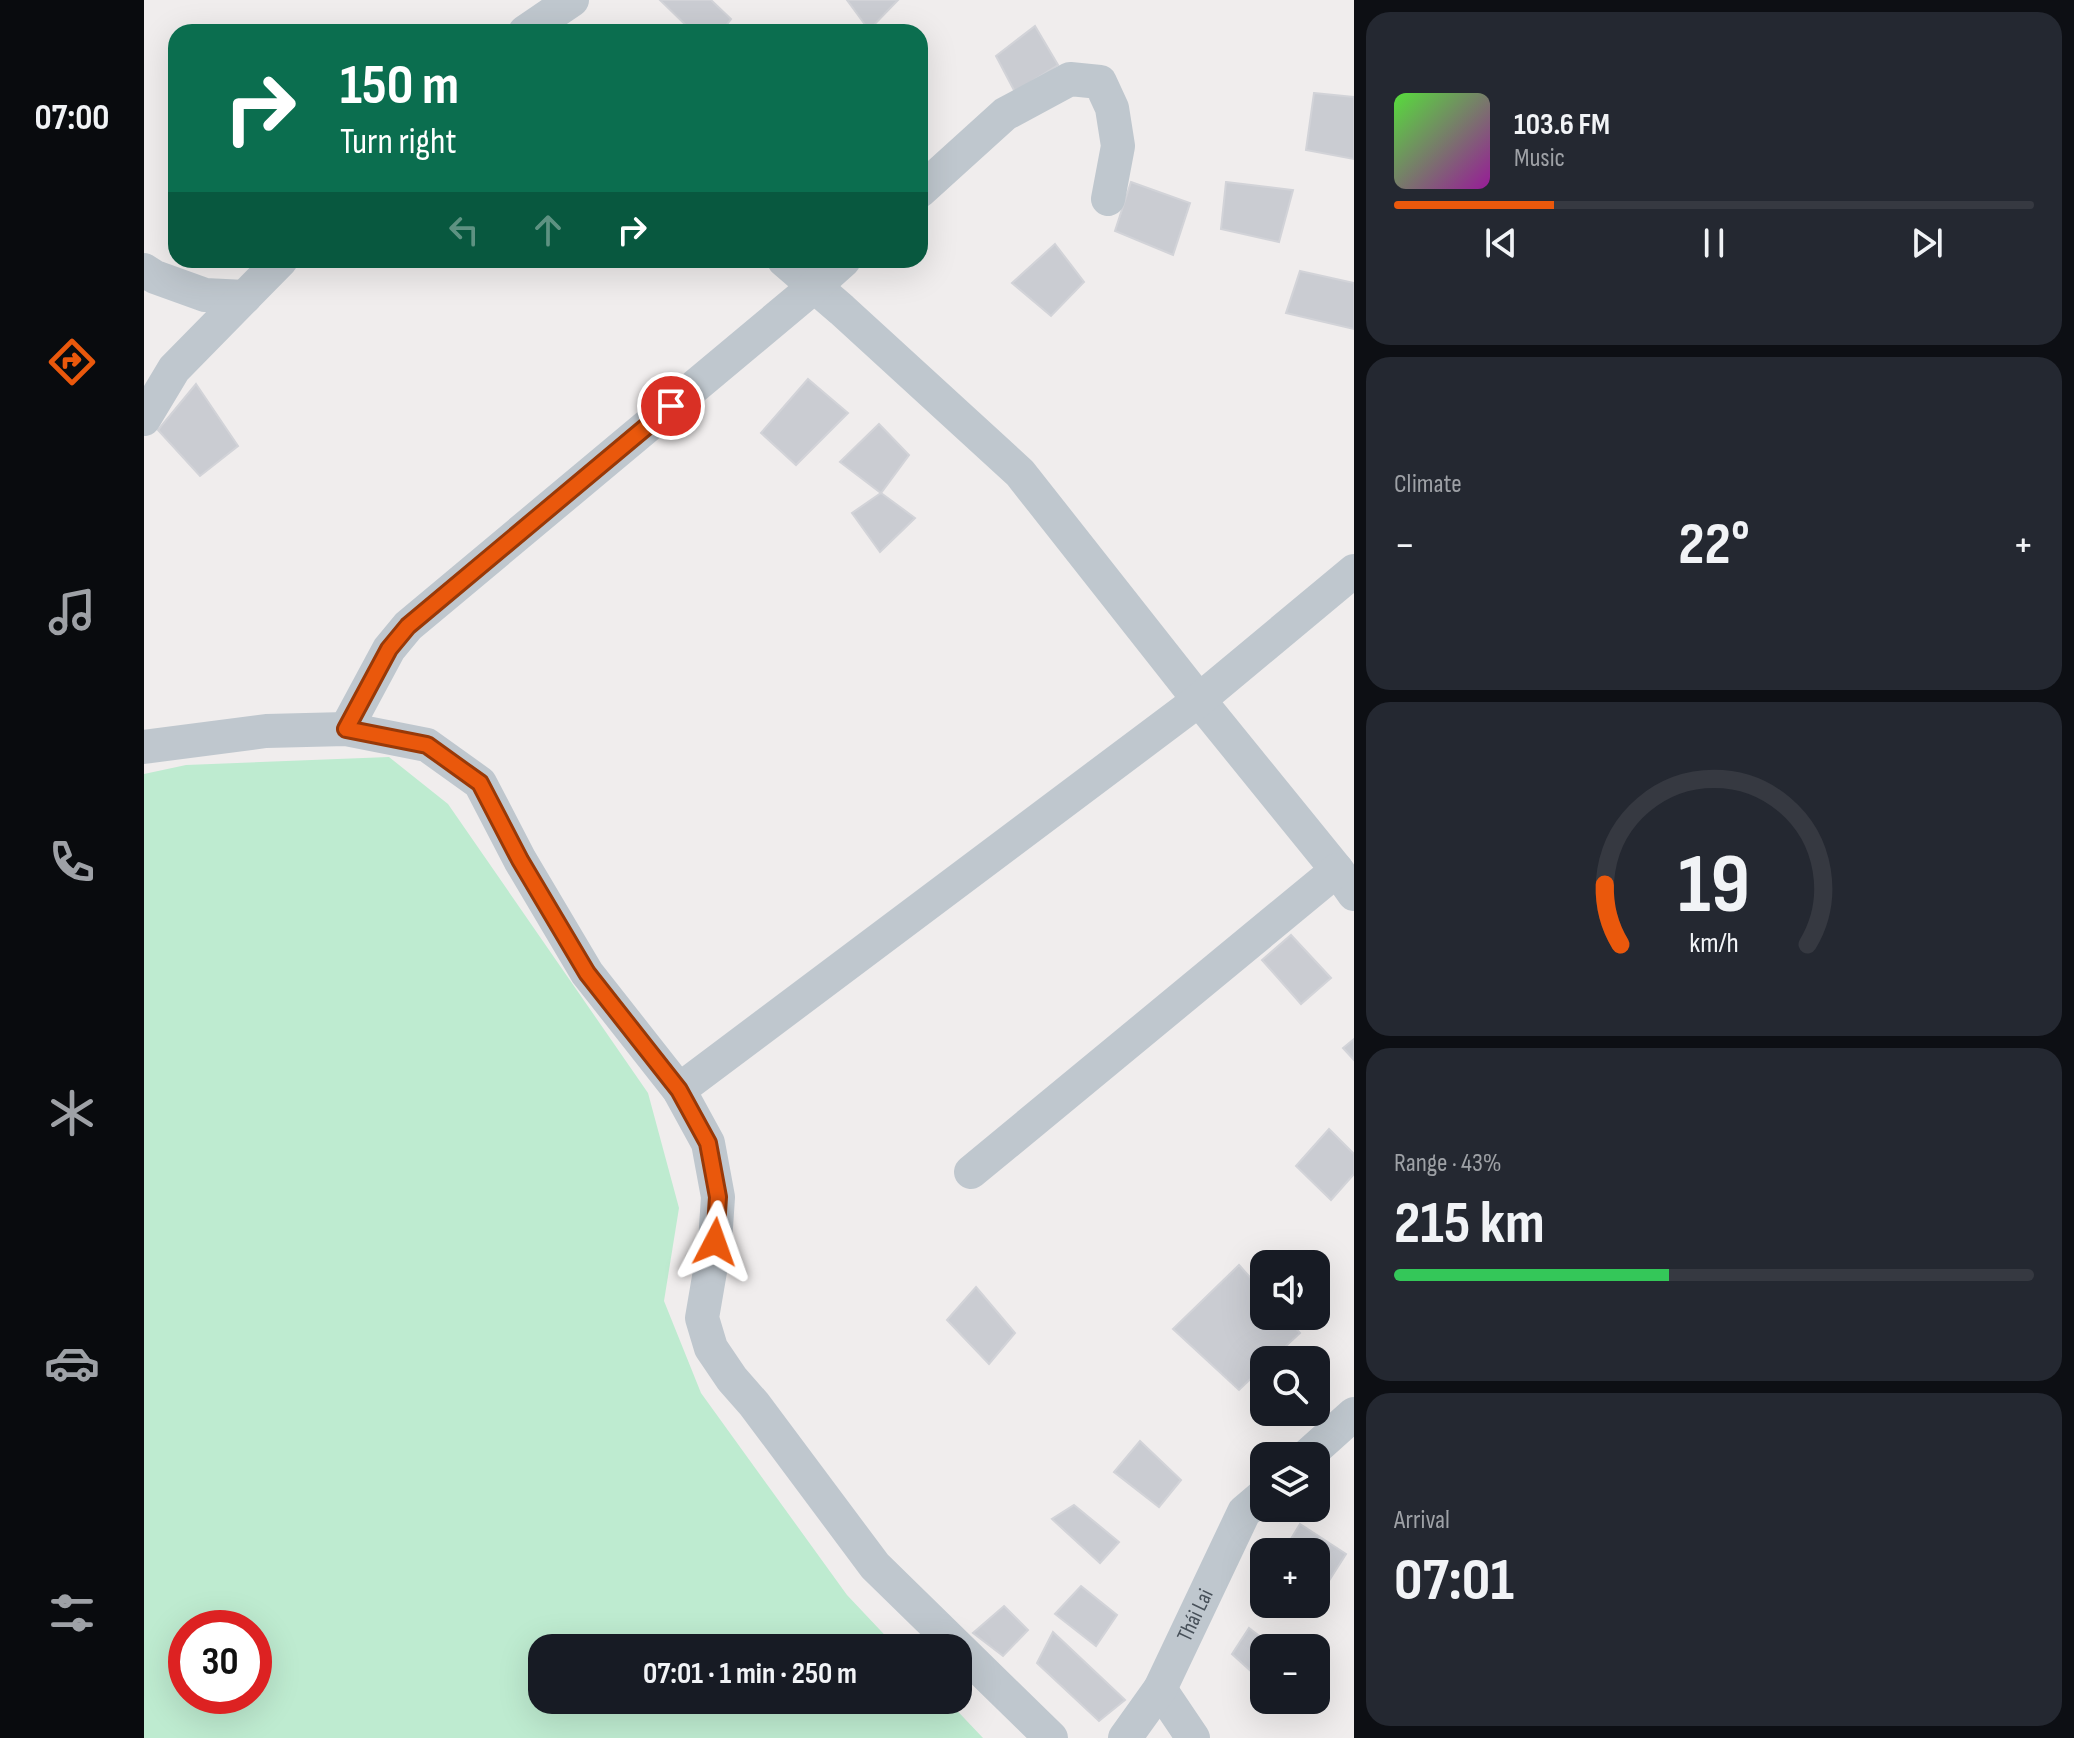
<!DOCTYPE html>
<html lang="en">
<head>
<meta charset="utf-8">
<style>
	:root { --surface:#171b24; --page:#242831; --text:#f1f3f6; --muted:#9ea1a6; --line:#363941; --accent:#ea580c }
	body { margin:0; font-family:"Sofia Sans Condensed",sans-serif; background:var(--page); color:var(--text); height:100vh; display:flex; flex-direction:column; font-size:30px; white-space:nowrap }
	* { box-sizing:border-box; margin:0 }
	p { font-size:26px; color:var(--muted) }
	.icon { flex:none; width:44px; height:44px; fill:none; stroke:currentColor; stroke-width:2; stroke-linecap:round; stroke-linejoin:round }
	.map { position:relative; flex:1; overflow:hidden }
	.side { display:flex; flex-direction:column; gap:12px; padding:12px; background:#0d0f14; width:720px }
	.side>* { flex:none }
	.banner { position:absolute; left:24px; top:24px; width:760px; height:244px; border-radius:24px; box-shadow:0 8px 32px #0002; background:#0b6e4f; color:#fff; overflow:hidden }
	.tools { position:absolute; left:1106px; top:1250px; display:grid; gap:16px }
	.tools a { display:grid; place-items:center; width:80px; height:80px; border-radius:16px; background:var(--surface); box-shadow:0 8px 32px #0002; font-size:40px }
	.speed { position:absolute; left:24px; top:1610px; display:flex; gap:16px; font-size:40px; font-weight:700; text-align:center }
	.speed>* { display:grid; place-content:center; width:104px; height:104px; border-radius:50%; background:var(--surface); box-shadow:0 8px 32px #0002; line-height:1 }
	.speed .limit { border:12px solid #d22; background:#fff; color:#111 }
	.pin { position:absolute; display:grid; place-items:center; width:68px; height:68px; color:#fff; margin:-34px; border:4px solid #fff; border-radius:50%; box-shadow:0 2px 8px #0007 }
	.me { position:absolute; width:88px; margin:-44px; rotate:4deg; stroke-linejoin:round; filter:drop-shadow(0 0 6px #0008) }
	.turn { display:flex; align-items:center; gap:28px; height:168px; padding:0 40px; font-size:36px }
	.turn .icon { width:104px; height:104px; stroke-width:2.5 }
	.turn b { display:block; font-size:56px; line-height:68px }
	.lanes { display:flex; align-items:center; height:76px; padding:0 40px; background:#0003; justify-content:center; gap:40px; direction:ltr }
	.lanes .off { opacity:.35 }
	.big { font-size:60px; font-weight:700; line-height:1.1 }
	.side .tile { flex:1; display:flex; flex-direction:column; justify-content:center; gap:12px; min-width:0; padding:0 28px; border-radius:24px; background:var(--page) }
	.side .dial { align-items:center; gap:0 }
	.dial svg { height:208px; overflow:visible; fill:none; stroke:var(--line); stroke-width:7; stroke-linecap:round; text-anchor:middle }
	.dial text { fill:var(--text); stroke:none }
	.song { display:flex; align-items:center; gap:24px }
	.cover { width:96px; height:96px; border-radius:12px; background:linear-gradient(135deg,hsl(110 70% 55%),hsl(300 70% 35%)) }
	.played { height:8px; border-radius:4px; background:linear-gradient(90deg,var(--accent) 25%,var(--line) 25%) }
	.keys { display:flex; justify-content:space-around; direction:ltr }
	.heat { display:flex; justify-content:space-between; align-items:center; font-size:44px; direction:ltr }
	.charge { height:12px; border-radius:6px; background:linear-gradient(90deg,#34c759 43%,var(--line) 0) }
	.trip { position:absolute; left:384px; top:1634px; width:444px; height:80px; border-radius:24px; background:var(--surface); box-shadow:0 8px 32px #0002; font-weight:700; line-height:80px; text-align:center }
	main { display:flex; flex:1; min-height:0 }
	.menu { display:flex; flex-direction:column; width:144px; justify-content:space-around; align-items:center; background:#090b0e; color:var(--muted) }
	.menu .icon { width:56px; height:56px }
	.menu .current { color:var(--accent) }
	.menu b { font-size:36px; color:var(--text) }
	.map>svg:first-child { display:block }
	.green { fill:#beebd0; fill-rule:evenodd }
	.building { fill:#caccd2; stroke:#d2d3d8; stroke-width:2 }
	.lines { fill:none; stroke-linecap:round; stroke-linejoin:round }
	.minor { stroke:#bfc7ce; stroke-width:34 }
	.route-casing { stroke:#983908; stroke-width:20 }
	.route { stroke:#ea580c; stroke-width:14 }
	.labels { text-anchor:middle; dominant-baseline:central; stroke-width:8; stroke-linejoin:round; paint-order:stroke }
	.street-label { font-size:22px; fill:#475059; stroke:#fff }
</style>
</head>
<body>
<main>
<nav class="menu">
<b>07:00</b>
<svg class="icon current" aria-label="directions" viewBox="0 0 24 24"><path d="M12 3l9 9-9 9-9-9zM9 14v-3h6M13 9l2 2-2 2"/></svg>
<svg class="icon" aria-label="music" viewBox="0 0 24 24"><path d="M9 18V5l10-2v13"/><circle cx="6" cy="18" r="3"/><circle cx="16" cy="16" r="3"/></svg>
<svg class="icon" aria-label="phone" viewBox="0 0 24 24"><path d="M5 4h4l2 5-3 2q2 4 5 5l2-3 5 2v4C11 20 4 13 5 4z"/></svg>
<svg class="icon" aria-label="climate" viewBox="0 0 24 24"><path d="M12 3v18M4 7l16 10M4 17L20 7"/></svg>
<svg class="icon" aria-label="car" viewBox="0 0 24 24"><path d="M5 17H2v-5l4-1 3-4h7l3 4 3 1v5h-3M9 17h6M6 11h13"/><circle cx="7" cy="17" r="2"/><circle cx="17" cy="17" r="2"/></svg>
<svg class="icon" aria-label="filters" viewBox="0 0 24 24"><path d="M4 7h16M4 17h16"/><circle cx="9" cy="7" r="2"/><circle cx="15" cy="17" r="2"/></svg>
</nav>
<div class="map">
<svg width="1210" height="1738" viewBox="0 0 1210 1738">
	<rect width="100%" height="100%" fill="#f0eded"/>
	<!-- green -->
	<path class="green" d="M245,757L304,804L504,1093L535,1208L520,1301L557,1393L703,1595L753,1648H398V1700H803L839,1738H0V774L42,765ZM42,1628H110V1696H42Z"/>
	<!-- building -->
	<g class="building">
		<path d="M516,0H567L587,19L577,32H549Z"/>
		<path d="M703,0H754L725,30Z"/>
		<path d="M891,26L914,65L871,92L852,56Z"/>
		<path d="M1170,93L1210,97V159L1162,150Z"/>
		<path d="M987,182L1046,203L1029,255L971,231Z"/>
		<path d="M1082,182L1149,190L1135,242L1077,229Z"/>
		<path d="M911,244L940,282L907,316L868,283Z"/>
		<path d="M1156,271L1210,283V329L1142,313Z"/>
		<path d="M664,379L704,413L652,465L617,433Z"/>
		<path d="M52,384L94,446L56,476L14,430Z"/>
		<path d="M735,424L765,455L737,493L696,462Z"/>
		<path d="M737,493L771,518L736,552L708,513Z"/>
		<path d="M1147,935L1187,978L1157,1004L1118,960Z"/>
		<path d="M1210,1039V1060L1199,1048Z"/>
		<path d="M1185,1129L1210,1154V1174L1187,1200L1152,1166Z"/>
		<path d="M1095,1265L1120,1293V1316H1141L1156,1333L1127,1360H1120V1366L1095,1390L1029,1329Z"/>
		<path d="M832,1287L871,1333L845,1364L803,1320Z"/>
		<path d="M996,1441L1037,1480L1015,1507L970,1472Z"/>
		<path d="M930,1505L975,1542L956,1563L908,1519Z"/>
		<path d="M1156,1524L1202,1554L1172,1601V1552H1139Z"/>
		<path d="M937,1586L973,1615L952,1646L911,1614Z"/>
		<path d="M1142,1604H1170L1163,1615Z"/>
		<path d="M860,1606L884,1630L859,1656L829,1633Z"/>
		<path d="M1105,1628L1131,1648H1120V1683L1088,1654Z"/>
		<path d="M909,1632L981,1700L955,1721L893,1663Z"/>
	</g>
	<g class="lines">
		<!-- minor -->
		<g class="minor">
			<path d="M381,32L428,0"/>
			<path d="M776,191L861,114L926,79L956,82L968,108L974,146L964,199"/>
			<path d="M640,260L698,310L876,473L1055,700L1193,870L1210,894"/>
			<path d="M0,270L11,277L61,295L101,297"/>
			<path d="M0,419L30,369L137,260"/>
			<path d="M202,729L245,649L264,626L671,286L700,260"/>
			<path d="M0,747L122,731L202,729L283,745L336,783L376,860L443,973L535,1090L564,1143L574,1197L571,1242L558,1318L567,1348L588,1379L610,1404L731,1566L907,1738"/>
			<path d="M535,1090L1055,700L1210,571"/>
			<path d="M827,1172L1193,870"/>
			<path d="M1163,1456L1210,1414"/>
			<path d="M1016,1689L1049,1738"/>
			<path id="s1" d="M981,1738L1016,1689L1100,1512L1120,1495"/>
		</g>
	</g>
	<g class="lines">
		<!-- route casing -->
		<g class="route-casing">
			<path id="route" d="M527,406L264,626L245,649L202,729L283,745L336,783L376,860L443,973L535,1090L564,1143L574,1197L571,1242"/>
		</g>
		<!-- route -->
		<use href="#route" class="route"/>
	</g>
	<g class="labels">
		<!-- street labels -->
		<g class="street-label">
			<text stroke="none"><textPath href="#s1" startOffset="142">Thái Lai</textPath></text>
		</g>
	</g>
</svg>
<div class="tools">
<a><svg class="icon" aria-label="sound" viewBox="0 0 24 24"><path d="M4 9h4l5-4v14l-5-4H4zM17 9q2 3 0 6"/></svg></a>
<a><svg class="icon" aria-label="search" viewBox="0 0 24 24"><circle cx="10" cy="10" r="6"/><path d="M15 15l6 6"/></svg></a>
<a><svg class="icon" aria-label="layers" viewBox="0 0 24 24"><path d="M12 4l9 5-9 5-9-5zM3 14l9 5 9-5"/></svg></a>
<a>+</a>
<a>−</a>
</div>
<div class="speed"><div class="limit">30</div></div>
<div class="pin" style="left:527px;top:406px;background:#d93025"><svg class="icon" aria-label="arrive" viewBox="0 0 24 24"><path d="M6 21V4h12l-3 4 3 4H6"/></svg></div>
<svg class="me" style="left:571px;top:1242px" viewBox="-20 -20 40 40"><path d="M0-17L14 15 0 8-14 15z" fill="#ea580c" stroke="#fff" stroke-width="4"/></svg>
<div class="trip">07:01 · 1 min · 250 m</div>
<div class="banner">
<div class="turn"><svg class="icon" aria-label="right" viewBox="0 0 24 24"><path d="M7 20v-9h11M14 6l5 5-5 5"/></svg><div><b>150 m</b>Turn right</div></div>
<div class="lanes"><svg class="icon off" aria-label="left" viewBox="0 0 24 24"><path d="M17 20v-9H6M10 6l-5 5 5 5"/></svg><svg class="icon off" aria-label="ahead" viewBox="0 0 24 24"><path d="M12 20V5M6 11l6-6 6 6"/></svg><svg class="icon" aria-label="right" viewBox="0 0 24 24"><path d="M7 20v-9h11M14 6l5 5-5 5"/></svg></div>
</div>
</div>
<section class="side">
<div class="tile">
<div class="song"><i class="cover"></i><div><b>103.6 FM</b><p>Music</p></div></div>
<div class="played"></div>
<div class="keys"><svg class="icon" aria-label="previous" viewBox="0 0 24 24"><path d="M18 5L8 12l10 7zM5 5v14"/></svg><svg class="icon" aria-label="pause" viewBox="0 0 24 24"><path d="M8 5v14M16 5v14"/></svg><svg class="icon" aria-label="next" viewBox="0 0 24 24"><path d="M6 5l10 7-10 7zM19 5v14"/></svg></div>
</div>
<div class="tile"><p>Climate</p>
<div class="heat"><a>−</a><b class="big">22°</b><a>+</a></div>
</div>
<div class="tile dial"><svg viewBox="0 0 100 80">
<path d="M14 69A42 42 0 1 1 86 69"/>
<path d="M14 69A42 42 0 0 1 8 46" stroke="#ea580c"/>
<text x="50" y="56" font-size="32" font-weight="700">19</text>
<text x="50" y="72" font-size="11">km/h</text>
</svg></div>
<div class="tile"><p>Range · 43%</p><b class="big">215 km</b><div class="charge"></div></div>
<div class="tile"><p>Arrival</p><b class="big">07:01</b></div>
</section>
</main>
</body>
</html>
